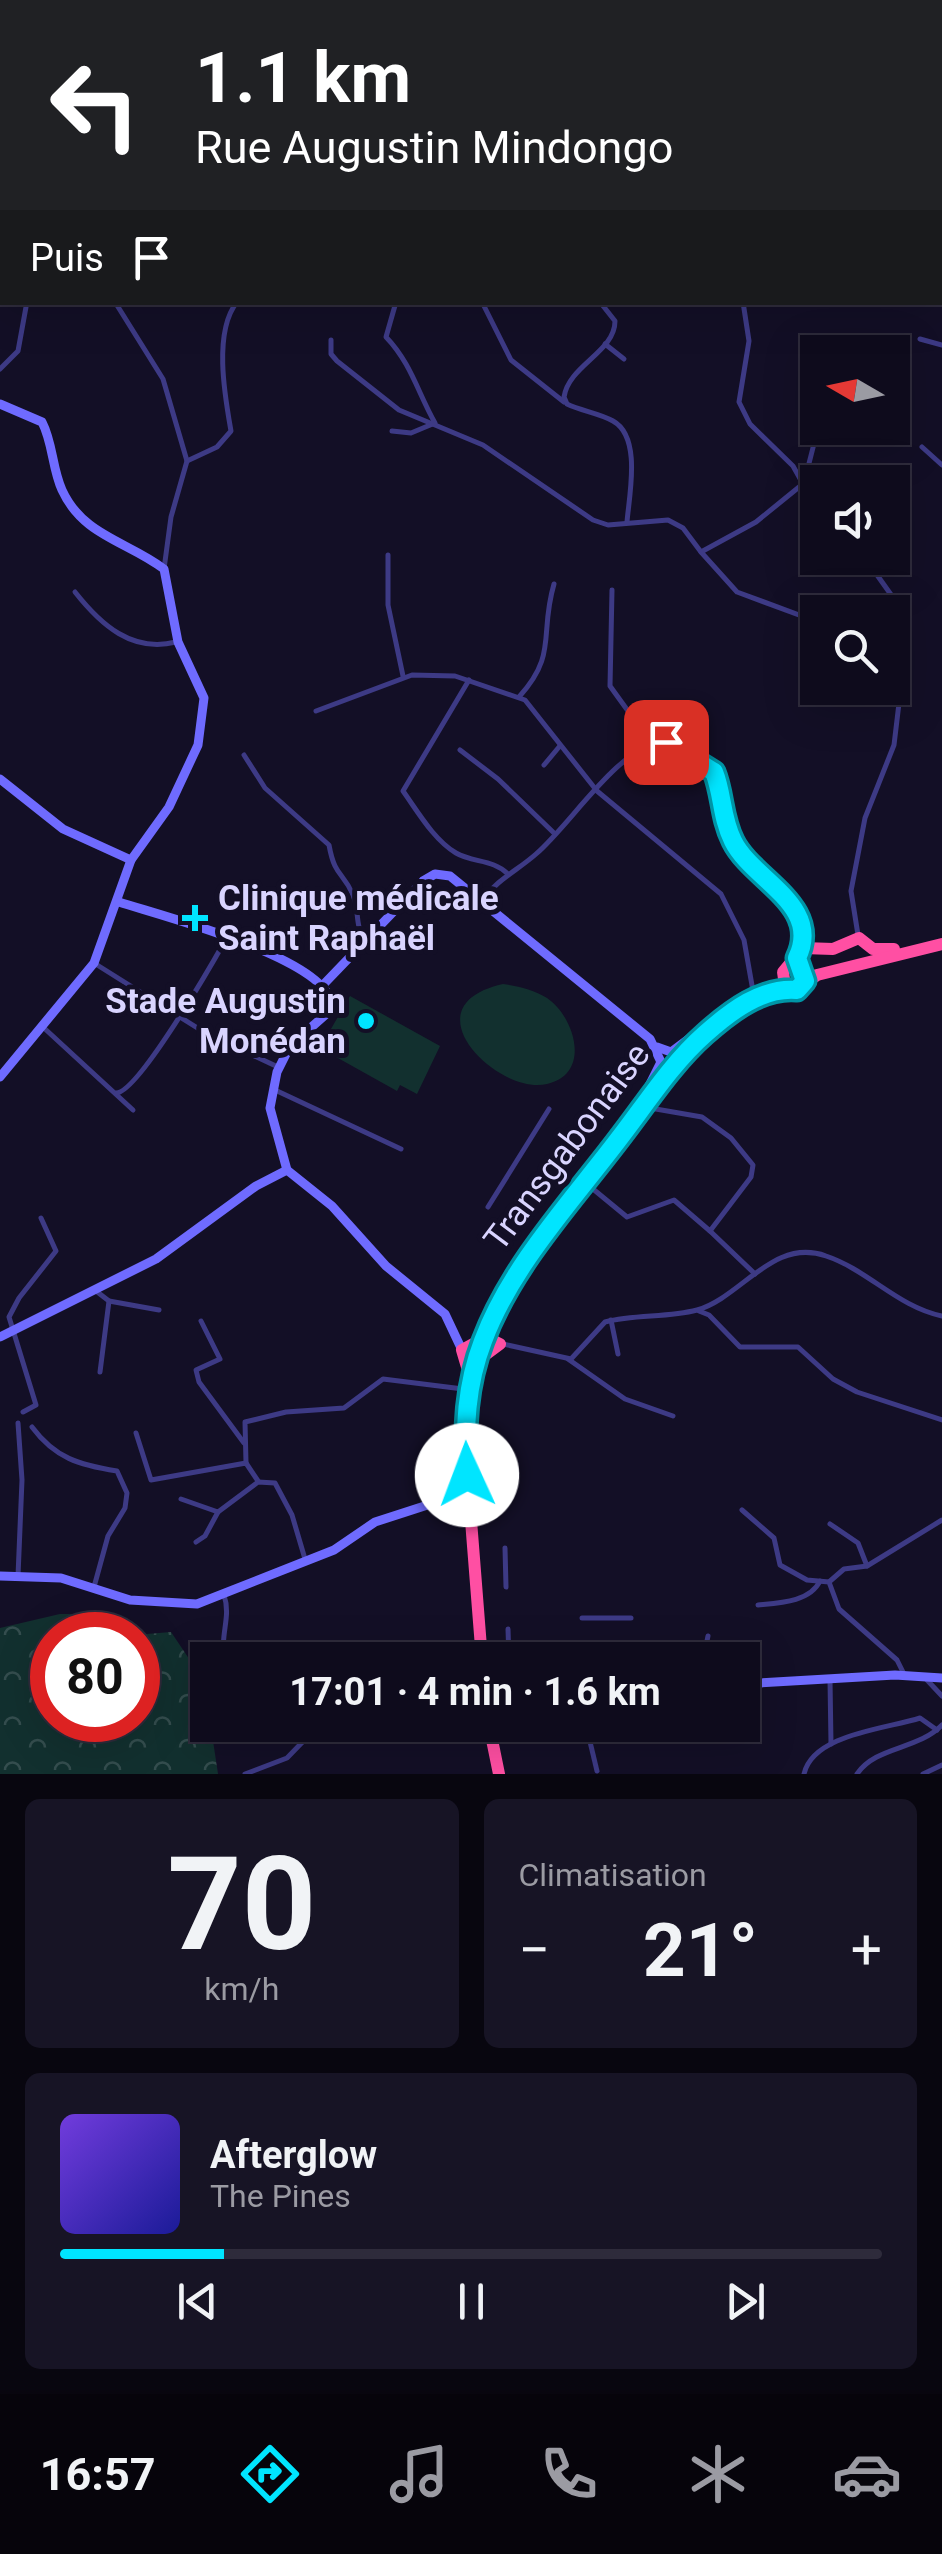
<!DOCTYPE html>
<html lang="fr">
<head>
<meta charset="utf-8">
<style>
	:root { --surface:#0e0b1c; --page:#171425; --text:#f1f3f6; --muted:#9b9ba3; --line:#2e2b3b; --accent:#00e5ff }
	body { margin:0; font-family:Roboto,sans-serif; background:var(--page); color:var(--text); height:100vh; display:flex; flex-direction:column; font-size:38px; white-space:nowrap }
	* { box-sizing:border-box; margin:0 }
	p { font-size:32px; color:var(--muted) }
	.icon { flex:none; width:55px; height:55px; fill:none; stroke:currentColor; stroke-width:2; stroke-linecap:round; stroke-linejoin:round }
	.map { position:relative; height:1774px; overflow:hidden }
	.drawer { display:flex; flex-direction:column; gap:25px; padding:25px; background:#08060f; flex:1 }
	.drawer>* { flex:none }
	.hud { position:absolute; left:0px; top:0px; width:942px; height:305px; box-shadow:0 10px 40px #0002,0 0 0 2px var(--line); background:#202124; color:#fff; overflow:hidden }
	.needle { width:65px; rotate:279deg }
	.controls { position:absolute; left:800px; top:335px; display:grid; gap:20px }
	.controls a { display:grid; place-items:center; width:110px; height:110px; border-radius:0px; background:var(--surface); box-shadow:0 10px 40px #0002,0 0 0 2px var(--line); font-size:50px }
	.speed { position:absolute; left:30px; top:1612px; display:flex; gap:20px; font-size:50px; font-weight:700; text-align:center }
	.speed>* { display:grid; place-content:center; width:130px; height:130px; border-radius:50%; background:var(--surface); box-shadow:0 10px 40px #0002,0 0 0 2px var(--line); line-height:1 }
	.speed .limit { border:15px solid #d22; background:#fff; color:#111 }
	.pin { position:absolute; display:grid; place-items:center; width:85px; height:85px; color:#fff; margin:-42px; border-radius:20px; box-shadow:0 5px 15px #0006 }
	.me { position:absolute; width:110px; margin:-55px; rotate:358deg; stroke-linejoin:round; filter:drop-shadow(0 0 8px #0008) }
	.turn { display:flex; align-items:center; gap:35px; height:210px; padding:0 30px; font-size:45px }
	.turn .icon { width:130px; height:130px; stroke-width:2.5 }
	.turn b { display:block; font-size:70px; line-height:85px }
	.then { display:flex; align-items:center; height:95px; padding:0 30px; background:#0003; gap:20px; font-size:38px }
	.big { font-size:75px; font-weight:700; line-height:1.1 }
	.drawer .card { flex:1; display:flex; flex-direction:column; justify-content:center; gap:15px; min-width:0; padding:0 35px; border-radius:15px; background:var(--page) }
	.drawer .dial { align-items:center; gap:0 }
	.dial b { font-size:130px; line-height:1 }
	.song { display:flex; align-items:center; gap:30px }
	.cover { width:120px; height:120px; border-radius:15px; background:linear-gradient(135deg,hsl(260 70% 55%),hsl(240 70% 35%)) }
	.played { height:10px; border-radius:5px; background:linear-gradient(90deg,var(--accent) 20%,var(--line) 20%) }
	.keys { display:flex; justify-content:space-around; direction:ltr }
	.heat { display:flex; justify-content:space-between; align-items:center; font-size:55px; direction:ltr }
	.drawer .tiles { flex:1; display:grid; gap:25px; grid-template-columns:1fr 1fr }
	.card:last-child { grid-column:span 2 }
	.trip { position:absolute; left:190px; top:1642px; width:570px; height:100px; border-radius:0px; background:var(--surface); box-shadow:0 10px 40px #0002,0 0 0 2px var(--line); font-weight:700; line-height:100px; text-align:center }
	.menu { display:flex; height:160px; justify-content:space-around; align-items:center; background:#06040b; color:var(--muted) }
	.menu .icon { width:70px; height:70px }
	.menu .current { color:var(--accent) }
	.menu b { font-size:45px; color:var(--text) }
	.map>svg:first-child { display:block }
	.park { fill:url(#park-crowns); fill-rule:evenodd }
	.garden { fill:#12302f }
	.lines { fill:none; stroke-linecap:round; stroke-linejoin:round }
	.street { stroke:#3d3a85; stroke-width:5 }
	.secondary { stroke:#6f6bff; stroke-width:9 }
	.highway { stroke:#ff4fa3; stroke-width:12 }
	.route-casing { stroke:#0095a6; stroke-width:25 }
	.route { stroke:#00e5ff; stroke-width:18 }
	.poi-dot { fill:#00e5ff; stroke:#130f26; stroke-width:4 }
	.labels { text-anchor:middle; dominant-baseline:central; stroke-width:10; stroke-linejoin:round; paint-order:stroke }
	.poi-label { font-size:35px; font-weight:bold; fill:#d9d4ff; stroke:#130f26; text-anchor:start }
	.street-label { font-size:35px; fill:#d9d4ff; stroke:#130f26 }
</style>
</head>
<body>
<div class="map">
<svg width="942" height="1774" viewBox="0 0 942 1774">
	<defs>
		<pattern id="park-crowns" width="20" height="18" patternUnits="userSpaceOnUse" patternTransform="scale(2.5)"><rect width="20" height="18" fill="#12302f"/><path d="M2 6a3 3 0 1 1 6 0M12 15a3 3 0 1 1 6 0" fill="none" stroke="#344d4e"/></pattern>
	</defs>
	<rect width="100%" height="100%" fill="#130f26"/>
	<!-- park -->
	<path class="park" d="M60,1614H73L135,1635L171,1632L204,1681L218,1774H0V1628ZM52,1635H138V1720H52Z"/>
	<!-- garden -->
	<g class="garden">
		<path d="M503,984C518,986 534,990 547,998C575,1017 592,1074 547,1084C499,1096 405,1006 503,984Z"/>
		<path d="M350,996L440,1046L417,1094L400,1085L397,1091L320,1048Z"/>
	</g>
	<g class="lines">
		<!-- street -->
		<g class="street">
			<path d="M416,0V2"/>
			<path d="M628,2L629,0"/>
			<path d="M936,2L940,0"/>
			<path d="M940,43L942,44"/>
			<path d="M940,174H942"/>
			<path d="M0,182L2,180"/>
			<path d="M0,197L2,200"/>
			<path d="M115,302L163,379L187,461L171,517L164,569"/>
			<path d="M482,302L511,360L564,402"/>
			<path d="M600,302L615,321C615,352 569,365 564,397L567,404C581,411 599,413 613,421C642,437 629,496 627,522"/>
			<path d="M743,302L749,341L739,402L750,424L793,466L818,511"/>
			<path d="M920,339L942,345"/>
			<path d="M331,340V354L337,361L399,410L483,445L593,520L608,525L668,520L683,528L701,552L756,522L804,483L818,428"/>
			<path d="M605,344L624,359"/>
			<path d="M0,369L18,351L26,307"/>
			<path d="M392,431L411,433L435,423C418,393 411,363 386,337L396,302"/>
			<path d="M922,447L942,465"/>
			<path d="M187,461L217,447L231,431C225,397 213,332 237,302"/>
			<path d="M701,552L737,592L818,622"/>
			<path d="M388,555V605L403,676"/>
			<path d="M612,590L610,686L628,711L662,741"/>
			<path d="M75,592C101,625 132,653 176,642"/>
			<path d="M873,597L884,612"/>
			<path d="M469,680L403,791C418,812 434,840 456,853C473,863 493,859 508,874"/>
			<path d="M519,697C558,654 539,635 554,584"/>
			<path d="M316,711L412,675L455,676L525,700L597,791L721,894L744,940L753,991"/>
			<path d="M662,741L714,772C724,796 721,823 736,847C758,880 810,901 803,948"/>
			<path d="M460,750L498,779L555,834"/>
			<path d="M244,755L265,788L329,845C335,878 343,871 353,895C360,912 354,924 365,940"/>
			<path d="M544,765L559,747"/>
			<path d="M483,899C498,879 518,870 536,854C571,824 617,749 662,741"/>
			<path d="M858,935L851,891L865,818L894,745L908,628L904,613L865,558"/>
			<path d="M94,963L207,1034L278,1067"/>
			<path d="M44,1028L133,1110"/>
			<path d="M275,1090L401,1149"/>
			<path d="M116,1093C138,1093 212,964 226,939"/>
			<path d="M594,1181L593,1189L627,1217L674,1200L710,1231L751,1177L753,1165L731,1138L702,1117L650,1108"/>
			<path d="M488,1207L549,1109"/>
			<path d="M710,1231L755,1274"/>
			<path d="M96,1291L109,1301L159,1310"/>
			<path d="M699,1311L709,1315L740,1347H798L833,1379L857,1392L942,1420"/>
			<path d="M611,1320L618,1354"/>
			<path d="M201,1321L220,1359L196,1370L199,1382L244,1443"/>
			<path d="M503,1344L571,1359L605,1322C635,1314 667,1318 697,1310C742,1297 773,1237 826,1256C868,1270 898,1307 942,1316"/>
			<path d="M568,1359L625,1399L673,1416"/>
			<path d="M100,1372L109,1301"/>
			<path d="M23,1412L36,1405L9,1317L19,1298L56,1251L41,1218"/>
			<path d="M32,1427C55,1458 79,1465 117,1471L127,1493L125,1508L108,1536L94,1587"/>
			<path d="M136,1433L151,1480L246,1463L258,1481"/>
			<path d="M246,1463L245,1422L286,1412L344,1408L383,1379L463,1389"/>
			<path d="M181,1499L218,1512L258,1482L275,1483L292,1515L305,1559"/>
			<path d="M742,1510L774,1538L780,1565L807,1580L829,1582L839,1609L897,1660L905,1676"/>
			<path d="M830,1524L858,1543L867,1566"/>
			<path d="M196,1542L205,1536L218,1512"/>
			<path d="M505,1548L506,1587"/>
			<path d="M18,1576L22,1480L18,1423"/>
			<path d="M829,1582L844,1569L867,1566L942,1520"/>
			<path d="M224,1595C232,1618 218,1638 226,1660"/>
			<path d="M758,1605C779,1603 810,1602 820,1581"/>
			<path d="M582,1618H631"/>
			<path d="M508,1629L509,1660"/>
			<path d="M509,1655L632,1651"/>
			<path d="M471,1660L474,1657"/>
			<path d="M703,1660L708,1636"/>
			<path d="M830,1680L831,1744"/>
			<path d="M927,1680L942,1696"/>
			<path d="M586,1725L597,1771"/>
			<path d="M245,1774L287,1758L319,1725"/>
			<path d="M804,1774C813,1734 886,1729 920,1718L937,1730"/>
			<path d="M857,1774C876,1746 918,1750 942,1725"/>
			<path d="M923,1774L942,1765"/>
		</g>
		<!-- secondary -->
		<g class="secondary">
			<path d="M0,404L42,422C53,443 52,468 62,490C83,536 127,541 164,569L178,642L204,698L198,745L169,807L131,860L94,963L0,1077"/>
			<path d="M0,779L63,829L131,860"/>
			<path d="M119,902C158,915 337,960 332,1009L290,1046L277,1072L270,1108L287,1170L332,1206L386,1266L445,1314L462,1350"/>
			<path d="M322,986L423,881L435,874L450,876L650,1039L661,1062L649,1086"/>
			<path d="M657,1047L671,1052L691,1037"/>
			<path d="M0,1337L156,1259L256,1186L287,1170"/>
			<path d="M443,1500L455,1503L463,1514"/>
			<path d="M0,1576L61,1578L130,1600L197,1604L334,1550L375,1522L443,1500L455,1493L460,1480"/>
			<path d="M742,1684L895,1675L942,1678"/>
		</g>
		<!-- highway -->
		<g class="highway">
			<path d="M803,948L833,949L859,938L873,949H894"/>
			<path d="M785,986L783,972L803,948"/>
			<path d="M477,1361L500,1344L490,1339V1325"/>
			<path d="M467,1367L462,1350L475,1343"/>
			<path d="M482,1660L466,1457L467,1409L482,1341L511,1285L674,1067L719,1023L776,989H797L817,975L942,944"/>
			<path d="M489,1725L499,1774"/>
		</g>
	</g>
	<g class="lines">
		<!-- route casing -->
		<g class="route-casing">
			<path id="route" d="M467,1475C464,1429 466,1385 483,1341C511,1266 571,1202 618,1140C646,1104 671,1064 705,1034C731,1011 762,987 797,990L805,981L797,958C823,905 752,880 733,841C721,817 723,794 714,772L666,742"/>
		</g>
		<!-- route -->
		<use href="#route" class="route"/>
	</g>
	<!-- markers -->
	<g class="poi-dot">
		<path d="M190 903h10v10h10v10h-10v10h-10v-10h-10v-10h10z"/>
		<circle cx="366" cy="1021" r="10"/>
	</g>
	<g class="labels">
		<!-- poi labels -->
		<g class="poi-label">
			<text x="218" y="898">Clinique médicale<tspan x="218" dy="40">Saint Raphaël</tspan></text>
			<text x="346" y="1001" text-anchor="end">Stade Augustin<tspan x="346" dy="40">Monédan</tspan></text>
		</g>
		<!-- street labels -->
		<g class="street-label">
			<text transform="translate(567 1147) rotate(-53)">Transgabonaise</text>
		</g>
	</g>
</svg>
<div class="controls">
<a><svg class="needle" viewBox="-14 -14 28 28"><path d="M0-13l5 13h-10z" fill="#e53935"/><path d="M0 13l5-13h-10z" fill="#9b9ba3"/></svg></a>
<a><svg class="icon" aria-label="sound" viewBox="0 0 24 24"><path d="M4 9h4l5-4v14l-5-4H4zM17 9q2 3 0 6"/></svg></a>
<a><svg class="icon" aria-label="search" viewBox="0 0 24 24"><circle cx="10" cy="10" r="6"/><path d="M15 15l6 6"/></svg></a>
</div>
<div class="speed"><div class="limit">80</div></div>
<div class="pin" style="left:666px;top:742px;background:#d93025"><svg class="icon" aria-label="arrive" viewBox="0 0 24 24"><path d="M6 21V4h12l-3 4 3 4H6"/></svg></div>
<svg class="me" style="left:467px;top:1475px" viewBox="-20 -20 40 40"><circle r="19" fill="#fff"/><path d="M0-13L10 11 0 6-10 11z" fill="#00e5ff"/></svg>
<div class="trip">17:01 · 4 min · 1.6 km</div>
<div class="hud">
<div class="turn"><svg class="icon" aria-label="left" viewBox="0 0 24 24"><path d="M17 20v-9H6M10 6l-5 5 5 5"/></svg><div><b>1.1 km</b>Rue Augustin Mindongo</div></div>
<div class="then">Puis<svg class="icon" aria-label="arrive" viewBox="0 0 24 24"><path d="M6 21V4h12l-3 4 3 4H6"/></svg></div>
</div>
</div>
<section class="drawer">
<div class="tiles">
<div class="card dial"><b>70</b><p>km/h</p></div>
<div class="card"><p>Climatisation</p>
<div class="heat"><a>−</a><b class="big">21°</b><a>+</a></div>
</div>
<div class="card">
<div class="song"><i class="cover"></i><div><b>Afterglow</b><p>The Pines</p></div></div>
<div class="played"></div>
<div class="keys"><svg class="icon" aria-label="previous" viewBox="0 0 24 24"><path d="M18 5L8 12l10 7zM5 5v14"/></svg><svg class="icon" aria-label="pause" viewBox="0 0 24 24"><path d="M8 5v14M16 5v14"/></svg><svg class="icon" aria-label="next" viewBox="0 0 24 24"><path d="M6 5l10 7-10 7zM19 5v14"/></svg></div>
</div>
</div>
</section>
<nav class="menu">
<b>16:57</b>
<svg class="icon current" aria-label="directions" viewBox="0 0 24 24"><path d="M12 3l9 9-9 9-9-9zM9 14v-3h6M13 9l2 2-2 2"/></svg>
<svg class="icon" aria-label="music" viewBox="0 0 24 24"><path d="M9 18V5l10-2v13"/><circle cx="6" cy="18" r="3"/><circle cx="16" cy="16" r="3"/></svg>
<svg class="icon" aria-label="phone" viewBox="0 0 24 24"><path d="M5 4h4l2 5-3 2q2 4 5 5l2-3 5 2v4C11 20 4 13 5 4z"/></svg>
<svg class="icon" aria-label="climate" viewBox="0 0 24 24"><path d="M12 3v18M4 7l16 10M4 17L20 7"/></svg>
<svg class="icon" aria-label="car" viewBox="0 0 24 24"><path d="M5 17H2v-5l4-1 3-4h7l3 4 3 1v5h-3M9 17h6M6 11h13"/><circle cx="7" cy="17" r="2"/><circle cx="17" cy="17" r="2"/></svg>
</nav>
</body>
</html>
